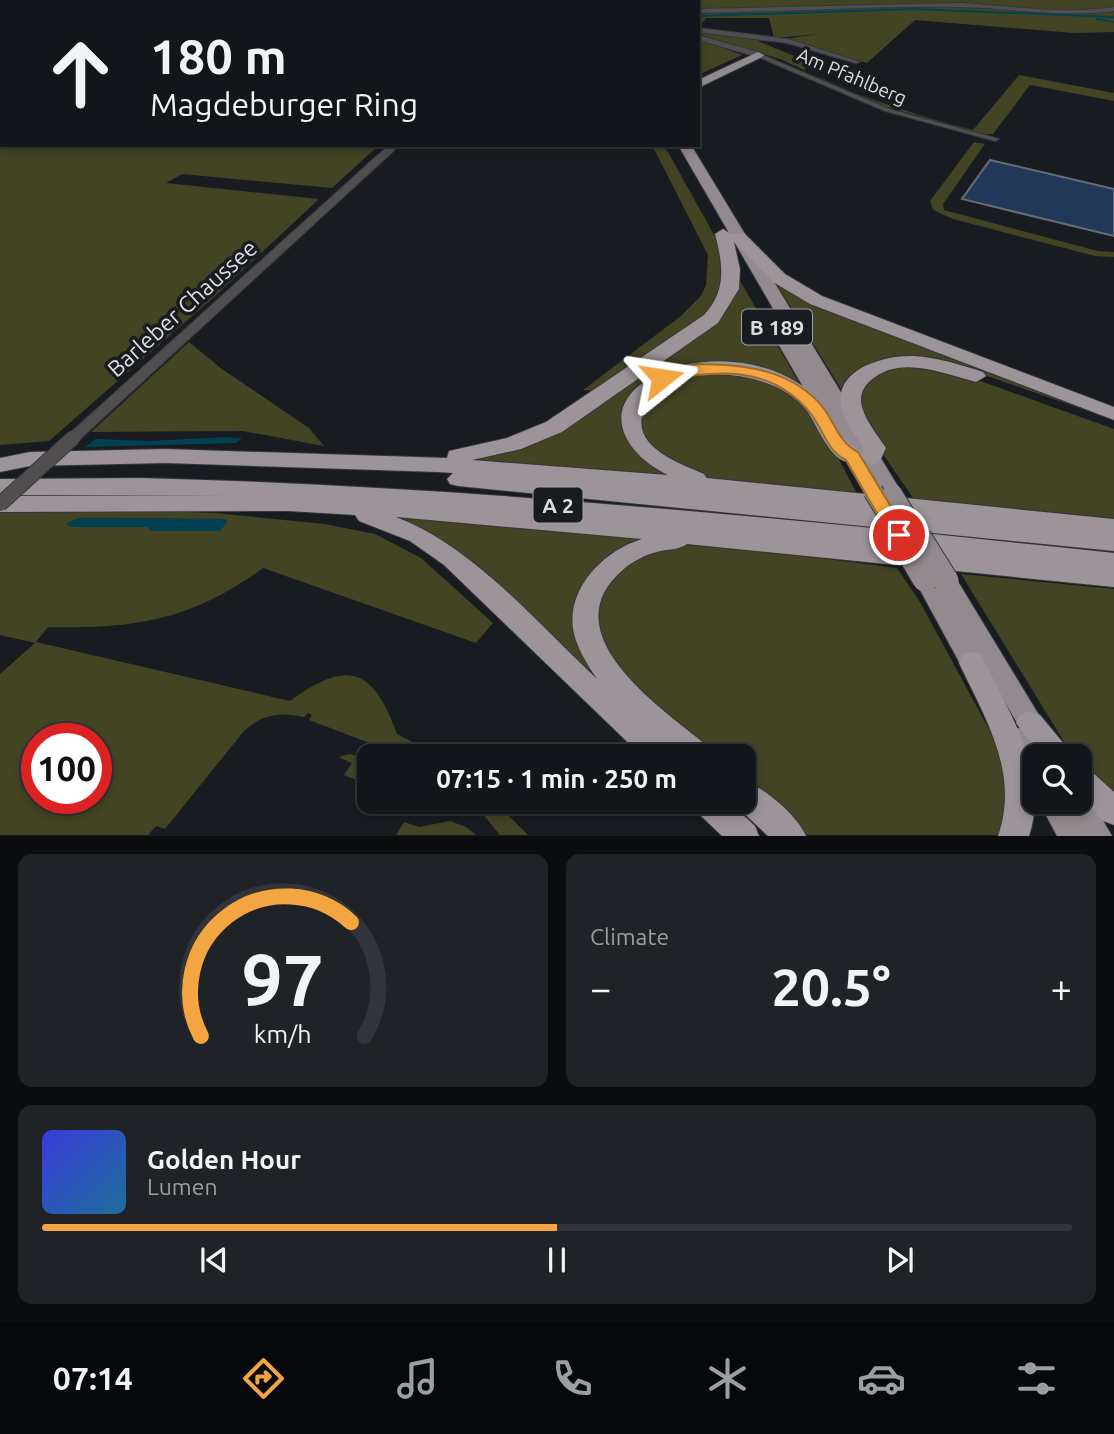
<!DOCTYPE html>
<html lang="en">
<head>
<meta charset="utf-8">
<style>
	:root { --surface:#121519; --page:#1f2226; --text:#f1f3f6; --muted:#9c9fa2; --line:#313438; --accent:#f2a541 }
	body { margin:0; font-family:Ubuntu,sans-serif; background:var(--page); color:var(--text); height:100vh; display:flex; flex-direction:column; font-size:26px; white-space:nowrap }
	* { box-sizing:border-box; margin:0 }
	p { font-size:23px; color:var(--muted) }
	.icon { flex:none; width:38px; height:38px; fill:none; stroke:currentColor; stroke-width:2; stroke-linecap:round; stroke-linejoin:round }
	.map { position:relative; height:836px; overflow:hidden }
	.drawer { display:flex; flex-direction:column; gap:18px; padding:18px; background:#0a0c0e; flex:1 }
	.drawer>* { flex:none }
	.top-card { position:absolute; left:0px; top:0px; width:700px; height:147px; box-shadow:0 4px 10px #0003,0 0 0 2px var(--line); background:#121519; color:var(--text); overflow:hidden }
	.controls { position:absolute; left:1022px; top:744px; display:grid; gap:14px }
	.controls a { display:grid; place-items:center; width:70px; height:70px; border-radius:14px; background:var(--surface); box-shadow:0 4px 10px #0003,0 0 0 2px var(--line); font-size:35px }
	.speed { position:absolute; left:21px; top:723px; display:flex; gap:14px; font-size:35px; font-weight:700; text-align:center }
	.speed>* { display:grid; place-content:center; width:91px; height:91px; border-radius:50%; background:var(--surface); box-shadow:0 4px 10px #0003,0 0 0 2px var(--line); line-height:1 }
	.speed .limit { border:10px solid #d22; background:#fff; color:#111 }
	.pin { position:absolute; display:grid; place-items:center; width:60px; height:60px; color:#fff; margin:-30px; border:4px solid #fff; border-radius:50%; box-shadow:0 2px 7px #0007 }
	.me { position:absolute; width:77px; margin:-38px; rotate:75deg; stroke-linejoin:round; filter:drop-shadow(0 0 5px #0008) }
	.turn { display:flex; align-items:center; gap:24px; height:147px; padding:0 35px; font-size:32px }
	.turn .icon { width:91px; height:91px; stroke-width:2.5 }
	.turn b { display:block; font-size:49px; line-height:60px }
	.big { font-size:52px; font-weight:700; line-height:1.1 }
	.drawer .card { flex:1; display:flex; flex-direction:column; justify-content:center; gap:10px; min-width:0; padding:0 24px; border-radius:14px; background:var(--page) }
	.drawer .dial { align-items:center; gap:0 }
	.dial svg { height:182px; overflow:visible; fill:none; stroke:var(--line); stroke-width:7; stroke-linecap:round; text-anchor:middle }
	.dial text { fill:var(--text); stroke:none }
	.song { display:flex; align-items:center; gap:21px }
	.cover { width:84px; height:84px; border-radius:10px; background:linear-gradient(135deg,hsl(240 70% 55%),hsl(200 70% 35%)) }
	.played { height:7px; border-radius:4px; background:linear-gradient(90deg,var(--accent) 50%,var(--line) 50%) }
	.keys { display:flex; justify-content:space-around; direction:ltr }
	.heat { display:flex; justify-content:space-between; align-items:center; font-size:38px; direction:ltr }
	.drawer .tiles { flex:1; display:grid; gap:18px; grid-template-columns:1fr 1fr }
	.card:last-child { grid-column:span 2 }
	.trip { position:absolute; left:357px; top:744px; width:399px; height:70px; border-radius:14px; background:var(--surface); box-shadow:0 4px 10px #0003,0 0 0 2px var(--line); font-weight:700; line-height:70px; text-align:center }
	.tabs { display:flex; height:112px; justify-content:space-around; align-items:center; background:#07080a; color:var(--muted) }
	.tabs .icon { width:49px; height:49px }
	.tabs .active { color:var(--accent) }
	.tabs b { font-size:32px; color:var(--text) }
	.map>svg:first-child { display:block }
	.green { fill:#424424; fill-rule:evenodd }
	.water { fill:#004252 }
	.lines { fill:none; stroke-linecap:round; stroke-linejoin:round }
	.stream { stroke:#004252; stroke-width:2 }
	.building { fill:#223859; stroke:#686c73; stroke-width:2 }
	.minor-casing { stroke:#33373c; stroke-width:2 }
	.tertiary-casing { stroke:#33373c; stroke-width:2 }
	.trunk-casing { stroke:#33373c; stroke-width:2 }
	.motorway-casing { stroke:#33373c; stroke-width:2 }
	.minor { fill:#514e50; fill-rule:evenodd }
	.tertiary { fill:#514e50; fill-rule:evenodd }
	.trunk { fill:#928a8e; fill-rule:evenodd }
	.motorway { fill:#9c9499; fill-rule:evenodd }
	.tertiary-bridge-casing { stroke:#33373c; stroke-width:16; stroke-linecap:butt }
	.trunk-bridge-far1-casing { stroke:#33373c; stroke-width:21; stroke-linecap:butt }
	.trunk-bridge-casing { stroke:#33373c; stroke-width:27; stroke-linecap:butt }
	.tertiary-bridge { stroke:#514e50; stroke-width:14 }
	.trunk-bridge-far1 { stroke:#928a8e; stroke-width:19 }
	.trunk-bridge { stroke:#928a8e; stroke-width:25 }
	.route { fill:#f2a541; stroke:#9d6b2a; stroke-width:2 }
	.labels { text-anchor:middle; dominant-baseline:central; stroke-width:7; stroke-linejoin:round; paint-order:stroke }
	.far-street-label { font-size:19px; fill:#dbdee1; stroke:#181c21 }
	.shield { fill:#181c21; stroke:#a0a4a7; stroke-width:2 }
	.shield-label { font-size:21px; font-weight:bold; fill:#dbdee1 }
	.street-label { font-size:23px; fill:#dbdee1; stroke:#181c21 }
</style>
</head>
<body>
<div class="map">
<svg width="1114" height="836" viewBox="0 0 1114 836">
	<rect width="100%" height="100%" fill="#181c21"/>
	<!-- green -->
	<g class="green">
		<path d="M610,0H1114V8C1043,14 972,4 901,4C833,4 766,11 698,10V2H608Z"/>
		<path d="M961,6L1075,14L1114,11V32L1074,33L915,20L867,63L784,39L819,34L774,38L769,18H706L698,29V12Z"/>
		<path d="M698,31L760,38L758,41L804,60L807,62L805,70C859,97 914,115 973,130L1019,75L1114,93V101L1030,85L993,134H984L887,107L780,59L698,34Z"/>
		<path d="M698,39L742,55L698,75Z"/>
		<path d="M0,138L2,145H379L332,188L182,174L166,183L319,199L214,297L49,441L0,445Z"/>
		<path d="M974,142L985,144L943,204L944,210L1098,251L1114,252V257L1095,256L953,219L933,210L930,201Z"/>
		<path d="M652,145H664L727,258L718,307L604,391L583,390L681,316L701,296L706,285L708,255Z"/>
		<path d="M739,279L802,388L693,365L624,413L677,478L454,460L505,451L726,309L737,291Z"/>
		<path d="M774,280L1114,417V420L970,370L910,358L843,392Z"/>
		<path d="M189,342L222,369L309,428L324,446L243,431L91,432Z"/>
		<path d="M921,366L972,378L1114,429V518L914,499C900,478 855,419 857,396C860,369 902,367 921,366Z"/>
		<path d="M736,372L788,389L819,421L856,492C807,488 690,489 655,453C648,446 643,434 638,426L646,396L682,375Z"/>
		<path d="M123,510L215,513L325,524L375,534L421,558L493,623L476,643L263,568C192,620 135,629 48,627L36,642L290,701C347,659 373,667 397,734L439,756H404L309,720L312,715L308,713L304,717C281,712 262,714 244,731L165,829L156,826L148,835H0V674L35,643L0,635V513ZM78,518L225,519L227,522L151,531L148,527H71L67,524ZM37,738H96V798H37Z"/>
		<path d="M385,514L660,536L576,609L685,756H675L454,549L419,528Z"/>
		<path d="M679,543H703L897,568L920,602L997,744L1009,776L1001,835H804L744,784V756H710L632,689L599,648L596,600L624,563Z"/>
		<path d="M961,574L1114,589V801L1080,766V756L1071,753Z"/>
		<path d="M350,754L369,761V785L344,775L352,763L338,757Z"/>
		<path d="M473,802H495L528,835H500Z"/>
		<path d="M450,821L466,827L476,835H396L404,822L419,827Z"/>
	</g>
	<!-- water -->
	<g class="water">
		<path d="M72,0H342L58,2Z"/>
		<path d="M227,437L242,438L236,443L85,447L96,439L149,441Z"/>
		<path d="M78,518L225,519L227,522L220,531H151L148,527H70L67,524Z"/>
	</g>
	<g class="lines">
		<!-- stream -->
		<g class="stream">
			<path d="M522,0L537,2"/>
			<path d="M437,2L445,0"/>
			<path d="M698,16L912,9L1114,17"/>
			<path d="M1097,19L1114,22"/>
			<path d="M61,145H131"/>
		</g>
	</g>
	<!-- building -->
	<path class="building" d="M990,160L1114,189V236L962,199Z"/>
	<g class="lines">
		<!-- minor casing -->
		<g class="minor-casing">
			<g id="minor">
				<path d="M553,0L575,2H557Z"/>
				<path d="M960,3C1012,6 1062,15 1114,7V11C1062,18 1012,8 960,7C873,5 785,12 698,13V9Z"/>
				<path d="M698,28L788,39L860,62L855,63L787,43L698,32Z"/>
				<path d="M758,53L889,109L999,139L995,141L885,111L756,56L755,55Z"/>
			</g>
		</g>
		<!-- tertiary casing -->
		<g class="tertiary-casing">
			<g id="tertiary">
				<path d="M550,0H559L557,2Z"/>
				<path d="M698,35L761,53L762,55L758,57L698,40Z"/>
				<path d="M389,145H400L79,440H69L67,437L69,434Z"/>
			</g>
		</g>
		<!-- trunk casing -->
		<g class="trunk-casing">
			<g id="trunk">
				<path d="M587,0H597L586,2Z"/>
				<path d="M758,52L764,55L762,57L698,88V80Z"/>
				<path d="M678,145H691L902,493L899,498L892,500L882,494L873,498L866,496L776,340L779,336H789Z"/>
				<path d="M925,571L933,573L936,578L946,573L954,575L1059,748L1063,756H1034V782L1024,778L1003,738L1007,730L1020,728L990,677L988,682L979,685L970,682L914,579L917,573Z"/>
				<path d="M1080,791L1087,793L1112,836H1057L1039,802H1080Z"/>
			</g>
		</g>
		<!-- motorway casing -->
		<g class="motorway-casing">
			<g id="motorway">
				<path d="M723,229L731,234L744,233L785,274L822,296L1114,407V420L810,304L773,282L734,242L740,269L739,289L718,323L562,432L521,449L472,460L668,475C623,454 597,406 654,376C696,354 758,357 798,383C820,396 829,415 842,436C848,443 856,447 862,454L864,448C855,435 843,421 841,405C835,368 886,355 913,356C937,357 961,365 983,372L986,376L976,382C943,374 900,354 870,381C861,389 859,399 863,410C868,424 878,436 886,448L879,463L871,465L861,459C834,475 819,427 807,411C802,404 795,398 787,393C752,369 654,360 642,416C635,449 682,464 704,474L707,478L1114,519V551L458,486L450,484L447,479L453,473L438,472L166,463L30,466L0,472V458L30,452L166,449L447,458L449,451L507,438L546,422L704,315C727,290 723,265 715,234Z"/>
				<path d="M140,478C466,486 790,519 1114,553V587L687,544C679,550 667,549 657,552C645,555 633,561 624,569C547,633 664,710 709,747L714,756H678L674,752L676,756H642L444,565L410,541L359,521L355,515L289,511L0,512V496L229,495H0V479ZM396,517L642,539C605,550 567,587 573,629C576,647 587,664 597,679C536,622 474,547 396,517Z"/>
				<path d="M972,652L982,655L985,663C1013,719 1049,775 1029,836H998C1020,773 985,718 959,663L962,655Z"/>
				<path d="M1030,711L1040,715L1074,756H1041L1016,723L1020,715Z"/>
				<path d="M1080,767L1091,771L1114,792V825L1103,821L1080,799Z"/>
				<path d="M744,781C765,788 797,815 806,836H768L732,802H744Z"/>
				<path d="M693,802H729L755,826L759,836H722L697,812Z"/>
			</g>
		</g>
		<!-- minor -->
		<use href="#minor" class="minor"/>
		<!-- tertiary -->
		<use href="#tertiary" class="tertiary"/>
		<!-- trunk -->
		<use href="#trunk" class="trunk"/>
		<!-- motorway -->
		<use href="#motorway" class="motorway"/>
		<!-- tertiary-bridge casing -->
		<g class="tertiary-bridge-casing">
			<path id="tertiary-bridge" d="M0,504L74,437"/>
		</g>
		<!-- trunk-bridge-far1 casing -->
		<g class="trunk-bridge-far1-casing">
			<g id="trunk-bridge-far1">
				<path d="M873,491L902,539"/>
				<path d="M892,493L920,539"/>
			</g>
		</g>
		<!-- trunk-bridge casing -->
		<g class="trunk-bridge-casing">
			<g id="trunk-bridge">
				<path d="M901,538L925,579"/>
				<path d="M919,538L946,581"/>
			</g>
		</g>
		<!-- tertiary-bridge -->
		<use href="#tertiary-bridge" class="tertiary-bridge"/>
		<!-- trunk-bridge-far1 -->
		<use href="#trunk-bridge-far1" class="trunk-bridge-far1"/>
		<!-- trunk-bridge -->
		<use href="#trunk-bridge" class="trunk-bridge"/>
	</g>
	<!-- route -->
	<path class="route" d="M696,364C743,364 794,369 825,410C835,425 841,444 858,452L908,535L905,539H892L846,460C827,451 823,429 811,414C772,365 716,369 662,382L655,378Z"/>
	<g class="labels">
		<!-- far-street labels -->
		<g class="far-street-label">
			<text transform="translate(852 76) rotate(23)">Am Pfahlberg</text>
		</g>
		<!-- shield labels -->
		<g class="shield">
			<rect x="742" y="309.5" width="70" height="35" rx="5"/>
			<rect x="533.5" y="487.5" width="49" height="35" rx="5"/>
		</g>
		<g class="shield-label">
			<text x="777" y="327">B 189</text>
			<text x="558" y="505">A 2</text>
		</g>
		<!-- street labels -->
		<g class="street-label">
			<text transform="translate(182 308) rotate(-42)">Barleber Chaussee</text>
		</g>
	</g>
</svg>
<div class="controls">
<a><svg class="icon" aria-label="search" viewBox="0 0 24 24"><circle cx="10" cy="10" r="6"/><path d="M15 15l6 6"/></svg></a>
</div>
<div class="speed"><div class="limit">100</div></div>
<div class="pin" style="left:899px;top:535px;background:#d93025"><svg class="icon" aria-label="arrive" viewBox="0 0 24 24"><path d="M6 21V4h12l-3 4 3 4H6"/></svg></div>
<svg class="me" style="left:662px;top:378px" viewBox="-20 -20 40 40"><path d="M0-17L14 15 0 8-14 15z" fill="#f2a541" stroke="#fff" stroke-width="4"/></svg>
<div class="trip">07:15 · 1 min · 250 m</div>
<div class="top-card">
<div class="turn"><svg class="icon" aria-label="ahead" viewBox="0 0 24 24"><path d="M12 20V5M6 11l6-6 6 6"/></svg><div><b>180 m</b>Magdeburger Ring</div></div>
</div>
</div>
<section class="drawer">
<div class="tiles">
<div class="card dial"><svg viewBox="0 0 100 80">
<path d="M14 69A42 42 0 1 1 86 69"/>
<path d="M14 69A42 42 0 0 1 80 19" stroke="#f2a541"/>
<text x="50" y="56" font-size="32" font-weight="700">97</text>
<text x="50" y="72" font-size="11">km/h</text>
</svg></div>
<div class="card"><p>Climate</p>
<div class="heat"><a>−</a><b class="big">20.5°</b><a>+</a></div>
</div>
<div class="card">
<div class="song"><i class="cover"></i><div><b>Golden Hour</b><p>Lumen</p></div></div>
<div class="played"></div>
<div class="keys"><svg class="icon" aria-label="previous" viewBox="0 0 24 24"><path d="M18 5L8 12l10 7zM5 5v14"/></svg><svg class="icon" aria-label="pause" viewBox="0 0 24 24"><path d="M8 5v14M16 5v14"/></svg><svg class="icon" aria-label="next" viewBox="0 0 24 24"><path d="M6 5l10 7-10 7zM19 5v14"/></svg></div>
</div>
</div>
</section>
<nav class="tabs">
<b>07:14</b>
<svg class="icon active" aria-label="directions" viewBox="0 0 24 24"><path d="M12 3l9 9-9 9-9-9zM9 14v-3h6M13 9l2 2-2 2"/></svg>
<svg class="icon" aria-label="music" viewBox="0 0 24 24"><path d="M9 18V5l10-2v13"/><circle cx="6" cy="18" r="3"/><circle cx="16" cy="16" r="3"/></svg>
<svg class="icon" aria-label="phone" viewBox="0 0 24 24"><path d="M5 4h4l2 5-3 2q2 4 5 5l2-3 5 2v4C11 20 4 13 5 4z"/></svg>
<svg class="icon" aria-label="climate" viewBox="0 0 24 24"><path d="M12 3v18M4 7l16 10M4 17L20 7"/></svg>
<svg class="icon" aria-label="car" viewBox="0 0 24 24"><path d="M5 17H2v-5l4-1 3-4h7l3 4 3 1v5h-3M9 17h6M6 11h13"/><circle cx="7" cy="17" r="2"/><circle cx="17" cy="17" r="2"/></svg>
<svg class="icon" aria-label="filters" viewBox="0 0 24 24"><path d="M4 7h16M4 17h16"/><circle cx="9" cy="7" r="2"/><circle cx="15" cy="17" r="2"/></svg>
</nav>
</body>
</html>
